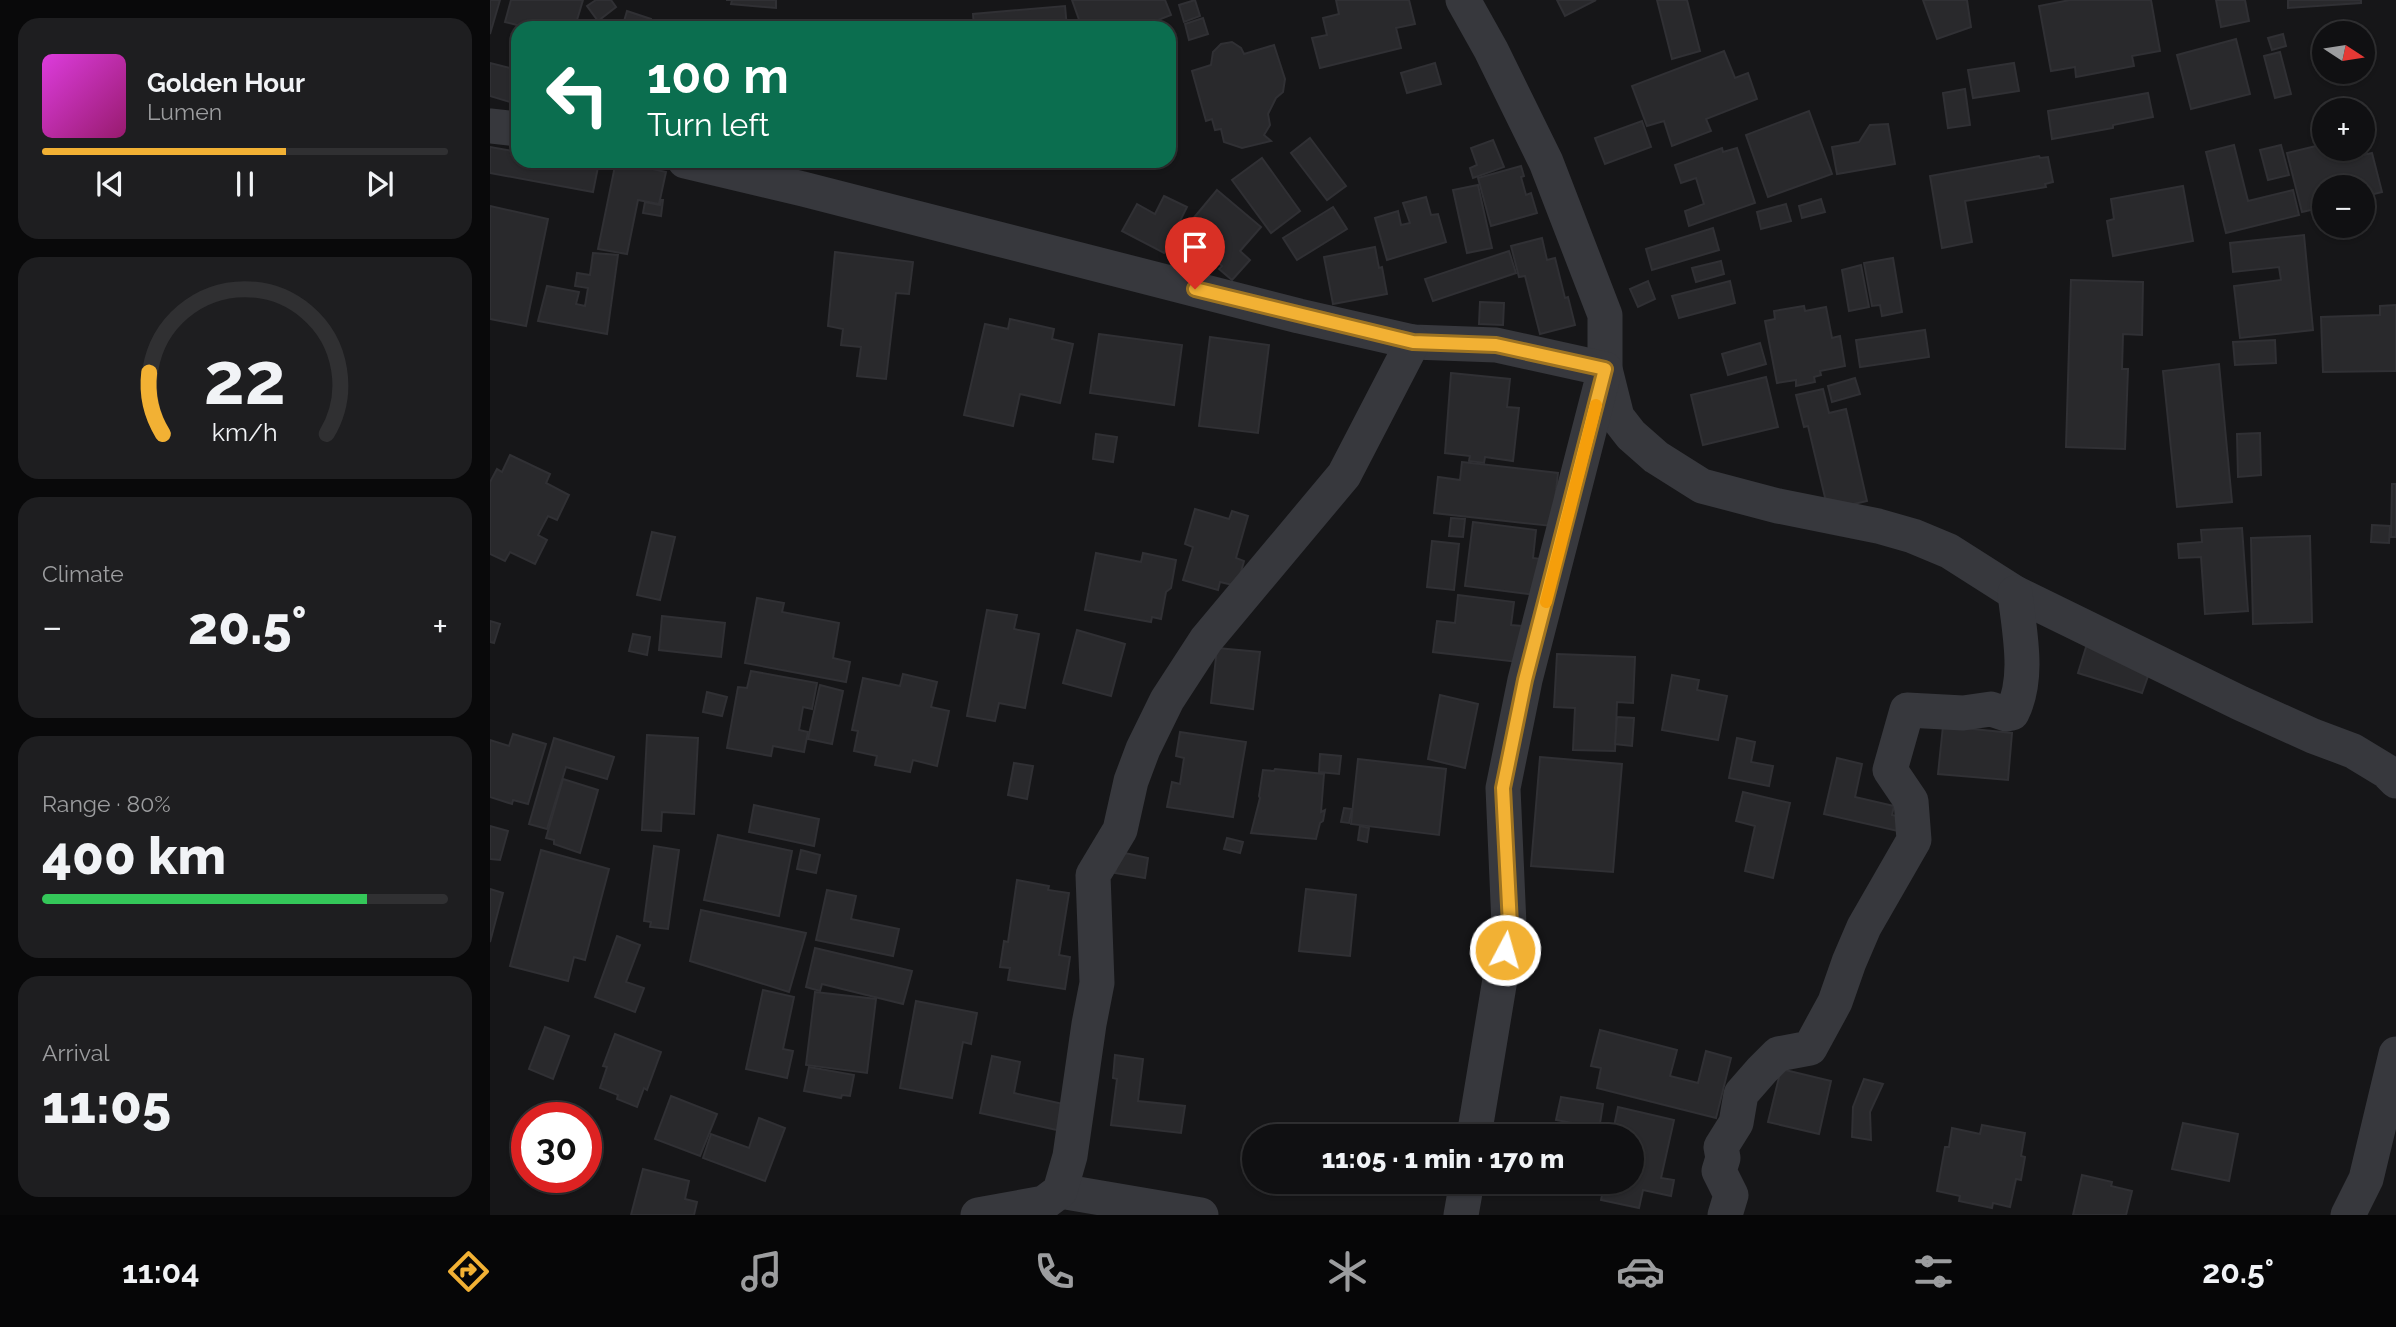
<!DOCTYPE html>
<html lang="en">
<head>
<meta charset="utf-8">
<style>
	:root { --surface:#101012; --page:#1e1e20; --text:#f1f3f6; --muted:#9c9d9f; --line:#303032; --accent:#f2b134 }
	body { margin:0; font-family:Raleway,sans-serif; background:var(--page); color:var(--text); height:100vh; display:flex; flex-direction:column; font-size:26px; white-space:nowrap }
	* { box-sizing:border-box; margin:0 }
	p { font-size:23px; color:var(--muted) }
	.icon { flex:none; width:38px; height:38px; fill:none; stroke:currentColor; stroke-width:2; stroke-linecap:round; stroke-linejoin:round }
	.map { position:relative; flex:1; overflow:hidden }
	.details { display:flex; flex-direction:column; gap:18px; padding:18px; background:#09090a; width:490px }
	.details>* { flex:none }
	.guide { position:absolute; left:21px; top:21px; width:665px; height:147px; border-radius:21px; box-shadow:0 2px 5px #0004,0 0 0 2px var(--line); background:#0b6e4f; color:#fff; overflow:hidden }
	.needle { width:46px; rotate:102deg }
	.controls { position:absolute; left:1822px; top:21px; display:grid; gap:14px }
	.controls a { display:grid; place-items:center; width:63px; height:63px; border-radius:50%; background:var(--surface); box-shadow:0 2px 5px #0004,0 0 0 2px var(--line); font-size:35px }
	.speed { position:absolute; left:21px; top:1102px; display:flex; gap:14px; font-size:35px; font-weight:700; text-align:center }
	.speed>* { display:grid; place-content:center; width:91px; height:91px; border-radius:50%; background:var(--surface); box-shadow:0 2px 5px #0004,0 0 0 2px var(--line); line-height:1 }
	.speed .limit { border:10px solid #d22; background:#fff; color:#111 }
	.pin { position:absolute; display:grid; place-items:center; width:60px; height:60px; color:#fff; margin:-72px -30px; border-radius:50% 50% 50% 0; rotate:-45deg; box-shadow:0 0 7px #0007 }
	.pin .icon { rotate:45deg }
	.me { position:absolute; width:77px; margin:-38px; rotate:6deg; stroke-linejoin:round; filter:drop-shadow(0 0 5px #0008) }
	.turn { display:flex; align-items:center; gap:24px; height:147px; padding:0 21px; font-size:32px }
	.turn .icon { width:91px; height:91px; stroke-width:2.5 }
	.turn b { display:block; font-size:49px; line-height:60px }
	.big { font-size:52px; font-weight:800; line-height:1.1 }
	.details .widget { flex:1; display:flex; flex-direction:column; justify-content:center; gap:10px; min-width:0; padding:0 24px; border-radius:21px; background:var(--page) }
	.details .dial { align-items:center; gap:0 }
	.dial svg { height:182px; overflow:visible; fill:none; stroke:var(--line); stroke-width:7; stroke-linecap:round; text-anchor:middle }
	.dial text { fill:var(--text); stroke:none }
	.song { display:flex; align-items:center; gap:21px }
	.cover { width:84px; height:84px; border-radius:10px; background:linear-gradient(135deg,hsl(300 70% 55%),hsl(320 70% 35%)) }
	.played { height:7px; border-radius:4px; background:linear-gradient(90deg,var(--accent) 60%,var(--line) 60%) }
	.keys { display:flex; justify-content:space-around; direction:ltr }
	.heat { display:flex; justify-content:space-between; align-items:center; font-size:38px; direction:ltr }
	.charge { height:10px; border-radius:5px; background:linear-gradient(90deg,#34c759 80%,var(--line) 0) }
	.trip { position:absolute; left:752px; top:1124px; width:402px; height:70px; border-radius:35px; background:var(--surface); box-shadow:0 2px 5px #0004,0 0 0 2px var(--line); font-weight:800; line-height:70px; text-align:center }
	.tab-bar { display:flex; height:112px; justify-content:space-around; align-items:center; background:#060607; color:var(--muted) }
	.tab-bar .icon { width:49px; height:49px }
	.tab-bar .active { color:var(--accent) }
	.tab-bar b { font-size:32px; color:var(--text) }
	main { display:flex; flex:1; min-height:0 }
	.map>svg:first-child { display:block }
	.building { fill:#29292c; stroke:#303034; stroke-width:2 }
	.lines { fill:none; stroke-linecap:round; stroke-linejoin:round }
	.street { stroke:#37383d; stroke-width:35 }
	.route-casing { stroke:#9d7322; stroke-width:18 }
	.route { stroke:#f2b134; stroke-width:12 }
	.slow { stroke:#f59e0b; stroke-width:12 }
</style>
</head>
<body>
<main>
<section class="details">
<div class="widget">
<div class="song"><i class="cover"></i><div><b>Golden Hour</b><p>Lumen</p></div></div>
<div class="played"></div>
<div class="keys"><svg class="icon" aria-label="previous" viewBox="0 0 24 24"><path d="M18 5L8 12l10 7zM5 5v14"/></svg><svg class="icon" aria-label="pause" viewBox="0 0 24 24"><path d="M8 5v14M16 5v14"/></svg><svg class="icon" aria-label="next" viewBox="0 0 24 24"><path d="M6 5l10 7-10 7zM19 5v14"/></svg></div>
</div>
<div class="widget dial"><svg viewBox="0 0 100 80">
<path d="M14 69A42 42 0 1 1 86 69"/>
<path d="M14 69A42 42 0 0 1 8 42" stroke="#f2b134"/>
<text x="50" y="56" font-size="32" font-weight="700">22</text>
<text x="50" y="72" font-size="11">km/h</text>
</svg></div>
<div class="widget"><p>Climate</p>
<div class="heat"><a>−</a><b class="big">20.5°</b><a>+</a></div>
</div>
<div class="widget"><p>Range · 80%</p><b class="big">400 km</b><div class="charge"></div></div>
<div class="widget"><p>Arrival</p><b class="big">11:05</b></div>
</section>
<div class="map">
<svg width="1906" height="1215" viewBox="0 0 1906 1215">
	<rect width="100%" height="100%" fill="#161618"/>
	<!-- building -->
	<g class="building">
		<path d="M0,0H10L0,34Z"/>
		<path d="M21,0H93L87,20L95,22L93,28H30L31,26L15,22Z"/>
		<path d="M106,0H121L126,7L108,21L97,6Z"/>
		<path d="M236,0H286V8L241,4L242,0Z"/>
		<path d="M582,0H675L681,15L648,28H592Z"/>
		<path d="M705,0L710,16L694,22L689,5Z"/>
		<path d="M846,0H919L925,24L906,28L911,48L830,68L822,38L837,35L833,18L849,14Z"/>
		<path d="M1067,0H1106L1075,16Z"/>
		<path d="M1167,0H1197L1210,51L1182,59Z"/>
		<path d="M1433,0H1477L1481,27L1447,39Z"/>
		<path d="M1580,0H1661L1670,51L1642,56L1644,66L1586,77L1585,67L1561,71L1549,6Z"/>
		<path d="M1726,0H1755L1759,21L1731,27Z"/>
		<path d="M1798,0H1871V3L1798,8Z"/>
		<path d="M575,6L577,28H484L483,14Z"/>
		<path d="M137,11L161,19L159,28H132Z"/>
		<path d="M713,18L718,34L699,40L695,24Z"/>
		<path d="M1793,34L1796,46L1782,50L1778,38Z"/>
		<path d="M1746,39L1760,94L1701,109L1687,55Z"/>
		<path d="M742,42L751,48L754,54L784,45L795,79L793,92L786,98L778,114L780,125L774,135L781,141L752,148L734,142L731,129L725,130L722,119L716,121L702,71L721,65L723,52L731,44Z"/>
		<path d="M1234,51L1245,78L1258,73L1267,99L1216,119L1221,131L1182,146L1174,121L1157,126L1142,86Z"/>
		<path d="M1790,52L1801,94L1785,98L1774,56Z"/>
		<path d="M0,63L28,70L27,104L0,96Z"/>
		<path d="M945,63L951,84L917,93L911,73Z"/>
		<path d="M1524,63L1529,91L1483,98L1478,70Z"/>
		<path d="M1475,89L1480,125L1458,128L1453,93Z"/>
		<path d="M1658,93L1663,117L1623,125V128L1562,139L1558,111Z"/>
		<path d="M1319,111L1342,174L1278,197L1256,135Z"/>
		<path d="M1152,121L1161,147L1115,164L1105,138Z"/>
		<path d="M1398,124L1405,164L1347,174L1342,147L1369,142L1380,125Z"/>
		<path d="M820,138L856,186L837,200L801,153Z"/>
		<path d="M1003,140L1014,167L983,178L980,168L987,165L981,148Z"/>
		<path d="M1834,144V149H1868L1869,156L1882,153L1892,192L1872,197V187H1834V207L1812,212L1797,153Z"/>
		<path d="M1744,145L1758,201L1803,190L1809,215L1736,233L1716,152Z"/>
		<path d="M1791,145L1799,175L1778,180L1770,150Z"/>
		<path d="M0,147L28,152V161H76L108,167L103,192L0,173Z"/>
		<path d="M1232,148L1233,152L1247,148L1265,203L1199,226L1195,211L1214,204L1206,178L1191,183L1185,165Z"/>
		<path d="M1549,156L1550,158L1558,157L1563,182L1555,184L1556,187L1475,201L1482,242L1452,248L1440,176Z"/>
		<path d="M772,158L810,211L781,233L742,180Z"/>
		<path d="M126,161L176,172L169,204L148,200L137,254L108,249Z"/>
		<path d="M1031,166L1034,176L1031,177L1036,195L1041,193L1047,213L1001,226L988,178Z"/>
		<path d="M988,185L1002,248L977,253L963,190Z"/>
		<path d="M1693,186L1703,241L1623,256L1617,221L1624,219L1621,199Z"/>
		<path d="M727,190L771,227L750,251L760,260L742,280L729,269L732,266L692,232Z"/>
		<path d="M674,196L697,207L674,253L632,231L647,204L665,214Z"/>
		<path d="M936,197L941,215L948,214L956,242L897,260L885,218L908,211L911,225L920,223L913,203Z"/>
		<path d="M1331,199L1335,212L1312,218L1309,206Z"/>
		<path d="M171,200H173L171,216L153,213L155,202L170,205Z"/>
		<path d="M1296,204L1301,221L1271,229L1267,212Z"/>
		<path d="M0,206L58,219L36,326L0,319Z"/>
		<path d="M843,207L857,229L807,260L793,238Z"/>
		<path d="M1223,228L1229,250L1162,270L1156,249Z"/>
		<path d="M1814,235L1823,330L1750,338L1744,286L1791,280L1789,267L1743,272L1740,243Z"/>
		<path d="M1052,238L1057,260L1065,258L1075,298L1078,297L1085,325L1050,334L1035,276L1029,277L1021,246Z"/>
		<path d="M885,247L889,268L892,267L897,294L843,304L834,257Z"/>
		<path d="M1019,251L1026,273L943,301L935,279Z"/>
		<path d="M345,252L423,262L419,294L406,293L396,379L367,376L371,347L351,345L353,329L338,326Z"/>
		<path d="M103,253L128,255L117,334L48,321L57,286L89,292L86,304L95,306L98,288L85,286L87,273L100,275Z"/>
		<path d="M1403,258L1412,312L1392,316L1390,305L1382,306L1374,263Z"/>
		<path d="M1231,261L1234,274L1206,282L1202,268Z"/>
		<path d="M1371,265L1379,307L1359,311L1352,270Z"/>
		<path d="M1581,280L1653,282L1652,335L1633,334L1632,369H1638L1635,449L1576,447Z"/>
		<path d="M1158,281L1165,299L1148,307L1140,289Z"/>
		<path d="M1240,281L1245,303L1189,318L1182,296Z"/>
		<path d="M990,302L1014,303L1013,325L989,324Z"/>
		<path d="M1906,305V371L1833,372L1831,317L1890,315V306Z"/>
		<path d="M1314,306L1315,311L1336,307L1342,338L1350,336L1355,366L1330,371L1331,375L1324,377L1325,382L1306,386V380L1287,383L1275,321L1285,319L1284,311Z"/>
		<path d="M520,319L564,329L562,339L583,344L570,403L530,394L523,426L474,415L495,324L518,329Z"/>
		<path d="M1435,330L1439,357L1370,367L1366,340Z"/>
		<path d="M609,334L692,345L684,405L600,393Z"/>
		<path d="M720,337L779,345L768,433L709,426Z"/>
		<path d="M1785,340L1786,363L1745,365L1743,342Z"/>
		<path d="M1270,343L1276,364L1238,375L1232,354Z"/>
		<path d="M1729,364L1742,502L1687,507L1673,371Z"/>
		<path d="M961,373L1020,379L1017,407L1029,408L1023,461L995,457L994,463L979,461L980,456L955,453Z"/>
		<path d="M1276,377L1288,427L1213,445L1201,395Z"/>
		<path d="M1365,378L1370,394L1342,402L1338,386Z"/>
		<path d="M1333,389L1339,413L1356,409L1377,501L1338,510L1318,426L1314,427L1306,395Z"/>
		<path d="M1770,433L1771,475L1748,477L1747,434Z"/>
		<path d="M606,434L627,437L623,462L603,459Z"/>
		<path d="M20,455L60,474L56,483L79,495L67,520L58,516L48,535L57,540L45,564L20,552L15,561L0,554V482L7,469L12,472Z"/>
		<path d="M972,462L1068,473L1062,526L944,513L948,477L970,480Z"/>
		<path d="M1902,484H1906V537H1901Z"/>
		<path d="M705,509L739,519L742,511L758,516L746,558L754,561L747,586L730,582L728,590L693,580L703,547L695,544Z"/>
		<path d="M961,518L975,519L973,537L959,536Z"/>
		<path d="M983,522L1046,530L1043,558L1058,560L1054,596L975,586Z"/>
		<path d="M1882,525L1900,526L1899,543L1881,542Z"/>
		<path d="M1752,528L1758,611L1715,614L1711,557L1689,558L1688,544L1712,542L1711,530Z"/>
		<path d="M162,532L185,537L170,600L147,595Z"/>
		<path d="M1820,536L1822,622L1763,624L1761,538Z"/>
		<path d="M942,541L969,544L964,590L937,587Z"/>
		<path d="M606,553L651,562L653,553L686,560L681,588L676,592L671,619L662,617L661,622L595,610Z"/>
		<path d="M968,595L1024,602L1021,625L1032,626L1028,662L943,652L947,621L965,623Z"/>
		<path d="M267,598L294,603L292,612L349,623L343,658L360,662L356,682L255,663Z"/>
		<path d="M497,610L527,615L524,629L549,634L535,708L509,703L505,721L477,716Z"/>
		<path d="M172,616L235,623L231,657L169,650Z"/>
		<path d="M0,621L10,624L4,643L0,642Z"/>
		<path d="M587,630L635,644L621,696L573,683Z"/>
		<path d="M143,634L160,637L157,655L139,651Z"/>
		<path d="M1597,644L1662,665L1652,693L1588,673Z"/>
		<path d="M727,648L770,652L763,709L721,703Z"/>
		<path d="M1067,654L1145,657L1143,703L1127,702L1125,751L1083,750L1085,708L1064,707Z"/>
		<path d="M261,671L327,683L322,709L313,707L309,730L318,732L314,752L283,746L281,756L237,748L248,687L257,688Z"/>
		<path d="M413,674L447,682L441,707L459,711L447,766L423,760L420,772L385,765L387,756L364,751L368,731L362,730L373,678L410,686Z"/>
		<path d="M1182,675L1209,680L1207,690L1237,696L1228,740L1172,730Z"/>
		<path d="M330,685L353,691L342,744L318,739Z"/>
		<path d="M217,692L237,697L232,716L213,712Z"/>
		<path d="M950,695L988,704L975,768L938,759Z"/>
		<path d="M1127,717L1144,718L1142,746L1125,744Z"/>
		<path d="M1453,726L1522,733L1518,780L1448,774Z"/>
		<path d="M690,732L756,742L743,817L677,807L682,782L690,784L694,758L686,756Z"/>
		<path d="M23,734L56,744L38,804L23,800L22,804L0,797V740L19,746Z"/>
		<path d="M157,735L208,738L204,814L172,812L171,831L152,830Z"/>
		<path d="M64,738L124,757L117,779L76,767L57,829L39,824Z"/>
		<path d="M1247,738L1265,742L1261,762L1283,766L1279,786L1239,778Z"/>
		<path d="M830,754L851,756L849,774L829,772Z"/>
		<path d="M1050,757L1132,764L1123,872L1041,866Z"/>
		<path d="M1347,758L1372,764L1365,797L1404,806L1402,815L1420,819L1417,833L1334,814Z"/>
		<path d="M868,759L956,769L949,835L861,824Z"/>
		<path d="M524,763L543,766L537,799L518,795Z"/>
		<path d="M785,769L834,774L831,812L835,810L833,821L830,823L826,839L761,833L770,798L769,796L773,770L784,771Z"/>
		<path d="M73,779L108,790L90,853L64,844V840L56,838Z"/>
		<path d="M1253,792L1300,803L1283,878L1255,871L1265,826L1246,821Z"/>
		<path d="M264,805L329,819L324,846L259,832Z"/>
		<path d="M854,808L862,809L859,823L851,822Z"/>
		<path d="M0,826L18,831L10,860L0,859Z"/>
		<path d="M870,826L879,828L877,842L868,840Z"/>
		<path d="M228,835L302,851L289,916L214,900Z"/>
		<path d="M737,838L753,842L750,853L734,849Z"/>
		<path d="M164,846L189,850L178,929L160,927L161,922L154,921Z"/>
		<path d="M51,850L119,869L95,960L84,957L78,981L20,966Z"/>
		<path d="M311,850L330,855L326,873L307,869Z"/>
		<path d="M630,852L658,858L655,878L625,873Z"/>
		<path d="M527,880L559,886L558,890L579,893L569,955L580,957L575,989L518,980L520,968L510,967L514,941L518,942Z"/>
		<path d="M0,889L13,893L0,942Z"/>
		<path d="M816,889L866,895L860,956L809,951Z"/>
		<path d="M337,890L366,896L361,919L409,929L403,956L326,940Z"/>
		<path d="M211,910L316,933L299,992L200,961Z"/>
		<path d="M127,936L150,945L136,982L154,988L145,1012L105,997Z"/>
		<path d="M325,948L422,971L413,1004L332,984L330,991L316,987Z"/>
		<path d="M273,990L304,997L293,1049L303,1051L297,1078L256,1069Z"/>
		<path d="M325,992L386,999L377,1073L316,1065Z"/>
		<path d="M426,1001L487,1013L481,1044L473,1042L462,1098L410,1088Z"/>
		<path d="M55,1027L79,1036L63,1079L39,1069Z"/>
		<path d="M1110,1030L1187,1050L1180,1076L1208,1083L1216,1051L1241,1058L1226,1118L1107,1088L1111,1068L1101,1066Z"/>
		<path d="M125,1034L171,1052L157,1090L154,1088L147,1107L127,1099L128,1095L110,1088L117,1067L113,1066Z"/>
		<path d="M625,1055L653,1059L648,1101L695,1106L691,1133L621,1125L627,1079L623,1078Z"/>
		<path d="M502,1056L530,1062L524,1093L582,1106L576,1132L490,1113Z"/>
		<path d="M319,1067L364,1075L360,1096L352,1095L351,1098L314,1091Z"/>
		<path d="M1291,1069L1341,1081L1329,1134L1278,1122Z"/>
		<path d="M1374,1079L1393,1084L1380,1112L1381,1140L1362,1137L1363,1107Z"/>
		<path d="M181,1096L227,1114L210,1156L165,1139Z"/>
		<path d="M1071,1097L1113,1104L1108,1136H1086L1088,1124L1066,1120Z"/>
		<path d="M1128,1107L1184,1120L1171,1178L1184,1180L1181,1196L1153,1190L1149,1208L1111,1200L1115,1181H1143V1136H1122Z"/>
		<path d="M269,1118L295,1128L275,1181L213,1158L221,1134L259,1148Z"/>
		<path d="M1693,1123L1748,1134L1739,1181L1682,1169Z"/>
		<path d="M1492,1125L1535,1133L1531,1156L1535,1157L1531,1180L1526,1179L1520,1207L1503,1203L1502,1208L1469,1201L1470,1196L1447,1191L1455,1147H1459L1462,1128L1490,1134Z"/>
		<path d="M153,1169L199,1181L195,1199L207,1202L204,1215H141Z"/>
		<path d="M1592,1175L1622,1182L1621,1186L1642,1191L1636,1215H1583Z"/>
	</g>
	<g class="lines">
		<!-- street -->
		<g class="street">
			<path d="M973,0L1001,50L1056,162L1098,271L1115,315V369L1127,417L1141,435L1166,457L1212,486L1288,506L1388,526L1423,536L1459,551L1525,593L1750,703L1823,736L1863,751L1896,771L1906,781"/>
			<path d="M0,126L28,129"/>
			<path d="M195,161L313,189L809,316L923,342L1006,345L1115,369L1035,680L1013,788L1019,925L984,1136"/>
			<path d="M570,1191L711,1215"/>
			<path d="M488,1215L554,1203L570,1191L580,1156L599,1024L607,983L603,875L630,830L641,781L653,749L677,700L716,640L854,475L923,342"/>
			<path d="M971,1215L977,1181"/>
			<path d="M1235,1215L1241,1195L1229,1171L1233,1158L1231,1147L1246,1123L1251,1094L1272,1070L1288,1054L1320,1048L1345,1002L1359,962L1374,927L1424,840L1421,801L1400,770L1417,710L1473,713L1501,709L1516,714L1522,713C1540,677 1529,631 1525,593"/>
			<path d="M1858,1215L1876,1179L1906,1054"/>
		</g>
	</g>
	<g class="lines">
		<!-- route casing -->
		<g class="route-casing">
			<path id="route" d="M705,289L923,342L1006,345L1115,369L1035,680L1013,788L1020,925L1015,950"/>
		</g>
		<!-- route -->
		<use href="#route" class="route"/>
		<!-- slow -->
		<path class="slow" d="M1056,602L1106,405"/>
	</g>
</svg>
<div class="controls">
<a><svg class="needle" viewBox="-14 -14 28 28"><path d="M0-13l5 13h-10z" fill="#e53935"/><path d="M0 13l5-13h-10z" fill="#9c9d9f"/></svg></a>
<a>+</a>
<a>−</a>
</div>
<div class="speed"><div class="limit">30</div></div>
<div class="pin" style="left:705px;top:289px;background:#d93025"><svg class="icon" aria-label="arrive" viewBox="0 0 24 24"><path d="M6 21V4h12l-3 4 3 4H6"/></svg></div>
<svg class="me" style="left:1015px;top:950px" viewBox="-20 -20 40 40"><circle r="17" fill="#f2b134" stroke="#fff" stroke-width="3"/><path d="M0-11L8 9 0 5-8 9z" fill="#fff"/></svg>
<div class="trip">11:05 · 1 min · 170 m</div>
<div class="guide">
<div class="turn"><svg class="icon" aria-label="left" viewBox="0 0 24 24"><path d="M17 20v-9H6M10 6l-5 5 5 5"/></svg><div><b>100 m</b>Turn left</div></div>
</div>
</div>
</main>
<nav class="tab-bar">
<b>11:04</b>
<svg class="icon active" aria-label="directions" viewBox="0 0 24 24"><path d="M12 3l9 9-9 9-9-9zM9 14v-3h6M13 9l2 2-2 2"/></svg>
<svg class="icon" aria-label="music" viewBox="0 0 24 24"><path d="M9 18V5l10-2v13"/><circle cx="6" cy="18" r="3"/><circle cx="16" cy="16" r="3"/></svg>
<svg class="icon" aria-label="phone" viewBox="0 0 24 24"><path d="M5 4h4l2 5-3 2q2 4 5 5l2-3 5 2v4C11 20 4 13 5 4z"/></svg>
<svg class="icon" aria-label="climate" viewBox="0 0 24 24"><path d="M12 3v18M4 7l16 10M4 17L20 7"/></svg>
<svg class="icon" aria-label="car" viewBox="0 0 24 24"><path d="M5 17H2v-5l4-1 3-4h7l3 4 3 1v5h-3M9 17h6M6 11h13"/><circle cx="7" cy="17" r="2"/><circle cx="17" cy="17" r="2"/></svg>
<svg class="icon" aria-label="filters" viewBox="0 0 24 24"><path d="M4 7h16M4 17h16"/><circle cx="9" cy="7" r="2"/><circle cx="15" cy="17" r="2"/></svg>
<b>20.5°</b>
</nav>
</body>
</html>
